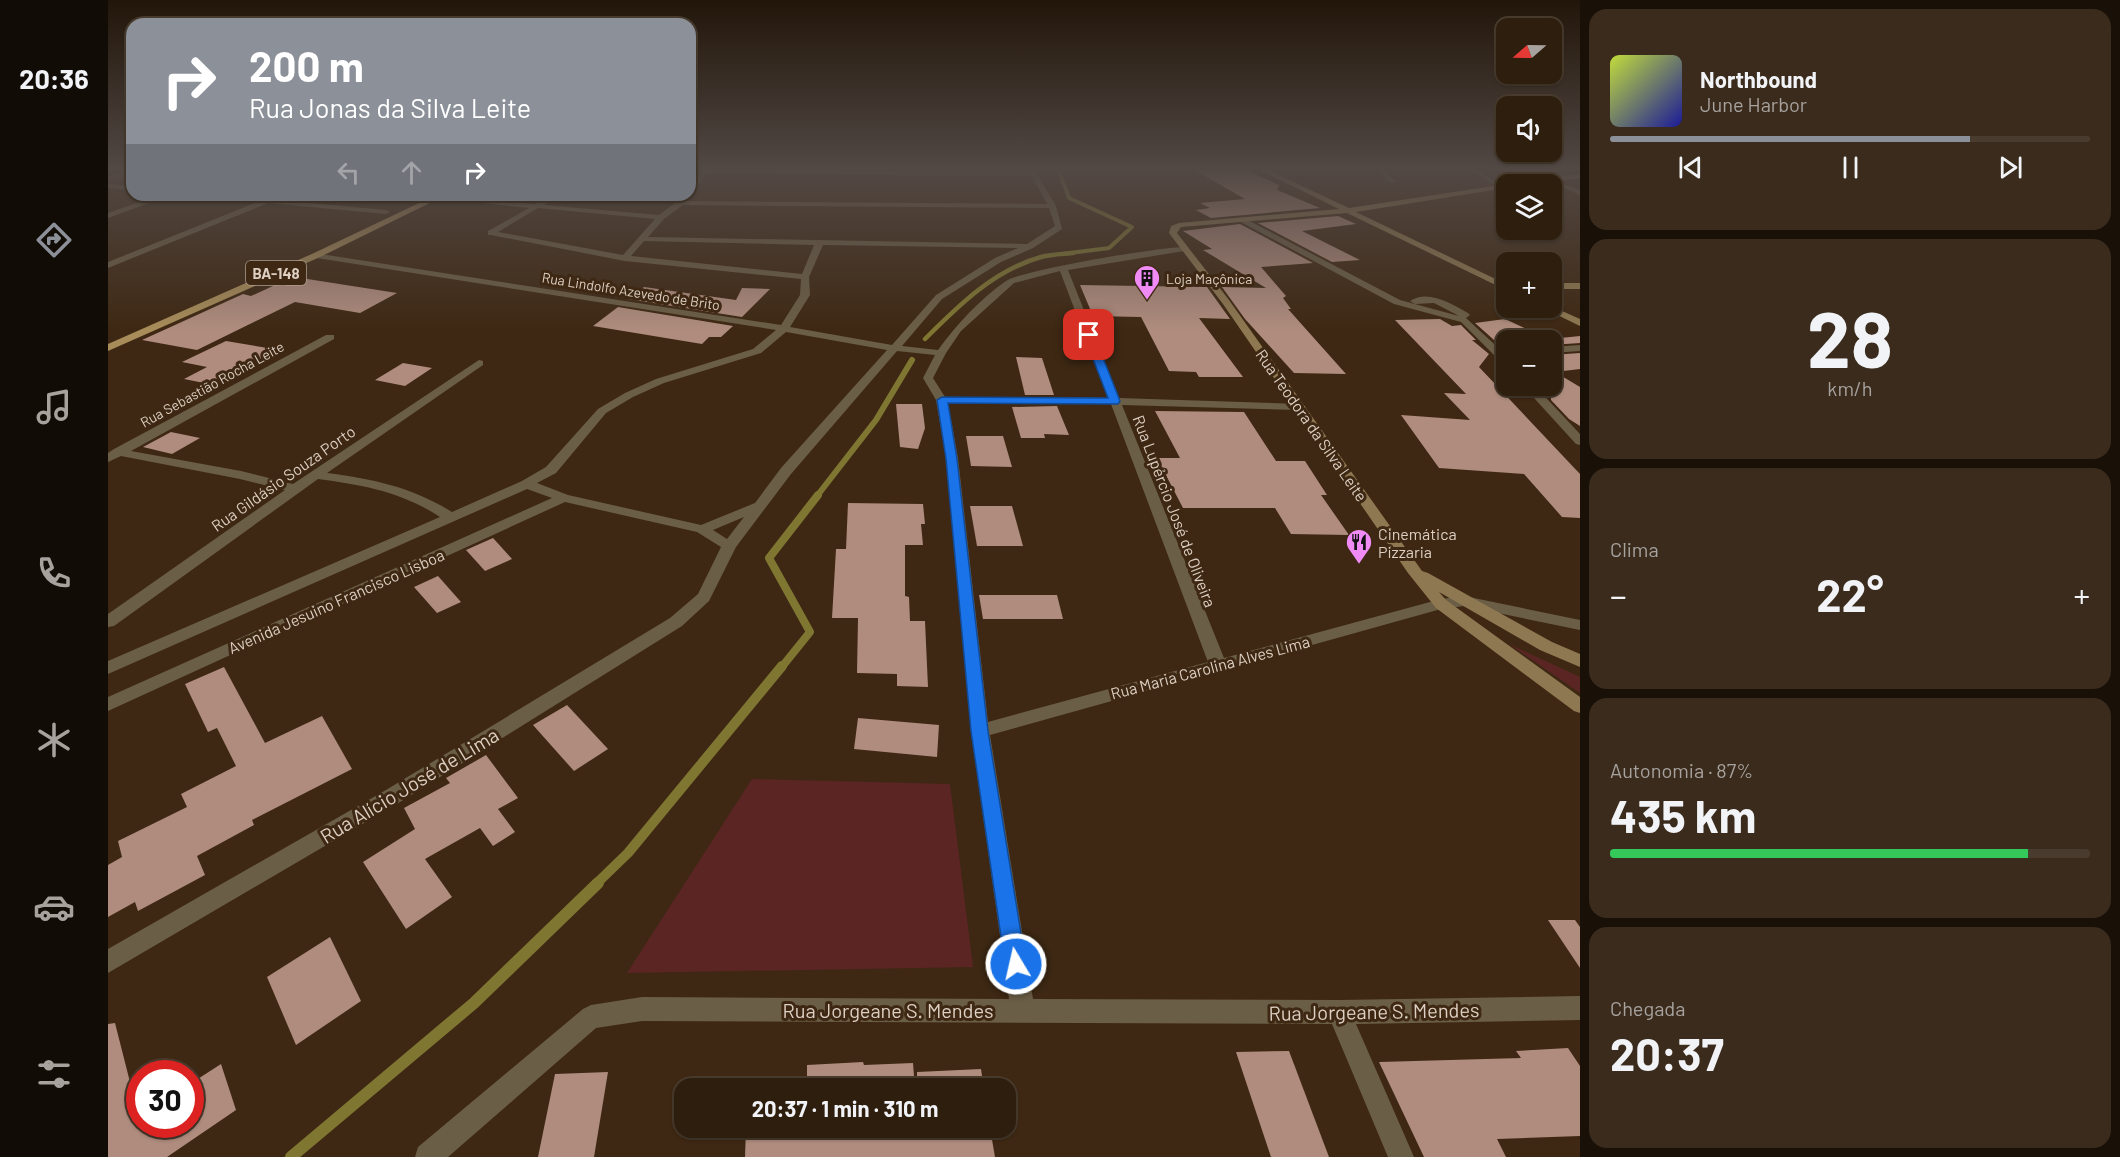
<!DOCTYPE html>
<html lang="pt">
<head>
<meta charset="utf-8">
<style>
	:root { --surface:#2e1e0e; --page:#3a2b1c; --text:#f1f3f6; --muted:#a7a29e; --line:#493c2e; --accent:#8c9099 }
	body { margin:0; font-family:Barlow,sans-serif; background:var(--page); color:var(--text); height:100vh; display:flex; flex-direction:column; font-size:22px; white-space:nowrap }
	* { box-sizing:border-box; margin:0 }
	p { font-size:20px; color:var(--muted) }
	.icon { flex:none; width:33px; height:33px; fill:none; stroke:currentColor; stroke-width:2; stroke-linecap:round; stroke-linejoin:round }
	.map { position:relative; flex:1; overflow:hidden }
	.side { display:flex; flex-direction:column; gap:9px; padding:9px; background:#191008; width:540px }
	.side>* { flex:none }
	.hud { position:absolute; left:18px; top:18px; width:570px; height:183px; border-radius:18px; box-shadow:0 2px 4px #0004,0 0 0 2px var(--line); background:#8c9099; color:#fff; overflow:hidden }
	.needle { width:39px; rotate:250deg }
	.buttons { position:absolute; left:1388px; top:18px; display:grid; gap:12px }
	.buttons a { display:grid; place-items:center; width:66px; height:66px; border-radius:12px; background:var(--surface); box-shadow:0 2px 4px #0004,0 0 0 2px var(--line); font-size:30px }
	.speed { position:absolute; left:18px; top:1060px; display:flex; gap:12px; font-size:30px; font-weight:700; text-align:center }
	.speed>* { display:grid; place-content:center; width:78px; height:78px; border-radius:50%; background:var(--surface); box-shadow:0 2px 4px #0004,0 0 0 2px var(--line); line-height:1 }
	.speed .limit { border:9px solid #d22; background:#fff; color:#111 }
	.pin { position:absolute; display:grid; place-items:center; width:51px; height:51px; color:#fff; margin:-26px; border-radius:12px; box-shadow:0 3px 9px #0006 }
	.me { position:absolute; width:66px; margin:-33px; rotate:351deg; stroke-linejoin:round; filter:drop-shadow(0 0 4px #0008) }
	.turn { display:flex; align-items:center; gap:21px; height:126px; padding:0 24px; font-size:27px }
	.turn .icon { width:78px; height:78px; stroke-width:2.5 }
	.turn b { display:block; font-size:42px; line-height:51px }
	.lanes { display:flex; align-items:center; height:57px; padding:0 24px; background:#0003; justify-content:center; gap:30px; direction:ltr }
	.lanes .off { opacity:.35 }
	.big { font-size:45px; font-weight:700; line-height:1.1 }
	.side .card { flex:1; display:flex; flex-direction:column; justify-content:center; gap:9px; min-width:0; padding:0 21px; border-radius:18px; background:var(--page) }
	.side .dial { align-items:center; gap:0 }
	.dial b { font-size:78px; line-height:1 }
	.song { display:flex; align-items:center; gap:18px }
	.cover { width:72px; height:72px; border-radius:9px; background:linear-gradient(135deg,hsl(70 70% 55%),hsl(240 70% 35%)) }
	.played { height:6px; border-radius:3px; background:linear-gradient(90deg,var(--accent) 75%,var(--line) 75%) }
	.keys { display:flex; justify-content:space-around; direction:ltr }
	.heat { display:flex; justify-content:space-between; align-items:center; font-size:33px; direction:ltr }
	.charge { height:9px; border-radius:4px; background:linear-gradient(90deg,#34c759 87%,var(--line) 0) }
	.trip { position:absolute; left:566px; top:1078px; width:342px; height:60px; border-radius:18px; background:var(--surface); box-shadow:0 2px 4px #0004,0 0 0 2px var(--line); font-weight:700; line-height:60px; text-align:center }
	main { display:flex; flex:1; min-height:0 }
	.dock { display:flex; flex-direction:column; width:108px; justify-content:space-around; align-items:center; background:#120c06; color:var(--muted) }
	.dock .icon { width:42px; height:42px }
	.dock .current { color:var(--accent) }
	.dock b { font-size:27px; color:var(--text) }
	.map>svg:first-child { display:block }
	.green { fill:#5b2524 }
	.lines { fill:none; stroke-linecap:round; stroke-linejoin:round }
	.stream-far5 { stroke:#7f7632; stroke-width:4 }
	.stream-far4 { stroke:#7f7632; stroke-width:4.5 }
	.stream-far3 { stroke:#7f7632; stroke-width:6 }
	.stream-far2 { stroke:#7f7632; stroke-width:8 }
	.stream-far1 { stroke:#7f7632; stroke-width:10 }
	.stream { stroke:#7f7632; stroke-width:12 }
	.building { fill:#af8c7e }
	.street { fill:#6b5e46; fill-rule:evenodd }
	.secondary { fill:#8e7851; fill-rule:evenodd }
	.primary { fill:#a88d5a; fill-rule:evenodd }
	.route { fill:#1a73e8; stroke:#114b97; stroke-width:1.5 }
	.labels { text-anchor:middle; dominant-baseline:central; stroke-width:6; stroke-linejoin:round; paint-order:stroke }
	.far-poi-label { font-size:14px; fill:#ddcfc2; stroke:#3e2813; text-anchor:start }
	.far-street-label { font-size:14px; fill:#ddcfc2; stroke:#3e2813 }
	.shield { fill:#3e2813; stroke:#ad9d8e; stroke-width:1.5 }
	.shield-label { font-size:15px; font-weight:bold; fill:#ddcfc2 }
	.street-label { font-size:16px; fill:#ddcfc2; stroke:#3e2813 }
	.poi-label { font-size:16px; fill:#ddcfc2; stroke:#3e2813; text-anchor:start }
	.near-street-label { font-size:20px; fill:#ddcfc2; stroke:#3e2813 }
</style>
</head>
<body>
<main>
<nav class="dock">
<b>20:36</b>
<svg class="icon current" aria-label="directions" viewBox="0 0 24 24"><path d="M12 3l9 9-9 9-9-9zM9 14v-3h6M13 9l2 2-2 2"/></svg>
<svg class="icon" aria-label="music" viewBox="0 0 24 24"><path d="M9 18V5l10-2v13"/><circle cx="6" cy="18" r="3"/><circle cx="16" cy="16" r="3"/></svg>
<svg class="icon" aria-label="phone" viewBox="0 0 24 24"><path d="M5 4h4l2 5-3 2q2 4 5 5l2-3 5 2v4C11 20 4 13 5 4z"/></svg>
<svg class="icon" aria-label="climate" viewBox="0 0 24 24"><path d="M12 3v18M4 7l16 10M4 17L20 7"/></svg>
<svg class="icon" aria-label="car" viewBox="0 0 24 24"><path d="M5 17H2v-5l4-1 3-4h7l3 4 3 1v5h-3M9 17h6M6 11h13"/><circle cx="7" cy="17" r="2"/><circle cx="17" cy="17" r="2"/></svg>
<svg class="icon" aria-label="filters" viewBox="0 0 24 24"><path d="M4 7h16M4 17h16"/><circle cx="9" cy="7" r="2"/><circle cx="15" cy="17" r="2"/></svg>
</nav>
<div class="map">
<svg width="1472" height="1157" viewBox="0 0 1472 1157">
	<rect width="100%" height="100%" fill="#3e2813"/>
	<!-- green -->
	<g class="green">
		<path d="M1401,644L1472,677V693Z"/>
		<path d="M644,779L842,784L865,967L519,973Z"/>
	</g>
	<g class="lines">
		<!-- stream-far5 -->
		<path class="stream-far5" d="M950,169L961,198L1024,227L1001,248L954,254"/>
		<!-- stream-far4 -->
		<path class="stream-far4" d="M817,339C850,306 886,270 933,257C943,254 955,254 965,253"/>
		<!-- stream-far3 -->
		<path class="stream-far3" d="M709,496L768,420L804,360"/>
		<!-- stream-far2 -->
		<path class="stream-far2" d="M673,668L702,632L661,558L710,495"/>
		<!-- stream-far1 -->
		<path class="stream-far1" d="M488,884L520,853L674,666"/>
		<!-- stream -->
		<path class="stream" d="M183,1157L366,1003L490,883"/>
	</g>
	<!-- building -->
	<g class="building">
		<path d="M1085,169H1137L1171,185L1169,190L1212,208L1103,218L1088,210L1102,208L1092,203L1137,199Z"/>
		<path d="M1230,216L1248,224L1194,231L1252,260L1224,262L1150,223Z"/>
		<path d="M1132,224L1205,263L1153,267L1178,296L1175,298L1183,309H1180L1238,374L1186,373L1137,319L1114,287L1158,288L1095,250L1104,249L1075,231Z"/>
		<path d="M193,278L289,293L252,313L187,302L89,350L34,340L135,294L143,296L167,285L176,286Z"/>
		<path d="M972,285L1099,287L1122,319L1091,318L1135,377H1091L1088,372L1061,371L1033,317L985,316Z"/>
		<path d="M536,287L628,300L634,288L662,289L634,317L520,299Z"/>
		<path d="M510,307L625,326L613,337H601L594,344L485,326Z"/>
		<path d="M1332,319L1344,326L1353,325L1368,340H1364L1381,354L1371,367L1472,474V518L1454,517L1416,474L1331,468L1293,415L1362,420L1336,393L1358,394L1287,320Z"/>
		<path d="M1397,319L1442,340H1386L1367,323Z"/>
		<path d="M1472,336V343L1443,345V339Z"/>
		<path d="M118,341L177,351L111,386L76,379L99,367L74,362Z"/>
		<path d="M1472,353V369L1447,372L1472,387V426L1461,419L1443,400V355Z"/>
		<path d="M908,357L934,358L946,395H917Z"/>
		<path d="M295,363L324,368L297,386L267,380Z"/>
		<path d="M788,404H814L817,428L810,449L792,447Z"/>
		<path d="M949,406L961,435L936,434L937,438H913L904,407Z"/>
		<path d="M1047,411L1136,412L1168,461H1197L1219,495H1213L1241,535L1183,534L1167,508H1075L1049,458H1072Z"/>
		<path d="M63,432L92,438L64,454L35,447Z"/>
		<path d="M858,436H895L904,467L863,466Z"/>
		<path d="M740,503L815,504L817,524H813L815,545H797V596L801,597L802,621H817L820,687L789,686V674L749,673L750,618H724L728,549H738Z"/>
		<path d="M862,506H904L915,546H869Z"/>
		<path d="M385,538L404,559L377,571L358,550Z"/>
		<path d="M330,576L353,602L329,613L306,587Z"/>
		<path d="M871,595H949L955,619H875Z"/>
		<path d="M116,667L157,743L214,716L244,769L144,820L146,825L89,856L97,875L30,911L27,902L0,917V865L14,857L10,841L79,807L73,794L128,766L109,728L100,732L77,684Z"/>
		<path d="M459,705L500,749L466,771L425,725Z"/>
		<path d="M750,718L831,725L829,757L746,749Z"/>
		<path d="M378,755L410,798L390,809L407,832L385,846L372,828L317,859L344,897L298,929L255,862L307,829L296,808L342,783L338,778Z"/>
		<path d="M1440,920H1467L1472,927V968Z"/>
		<path d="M222,937L253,1001L188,1045L159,977Z"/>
		<path d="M7,1023L23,1086L32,1080V1125H82V1084L113,1064L128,1110L59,1157H0V1024Z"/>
		<path d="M1460,1048L1472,1066V1136L1389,1139L1398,1157H1316L1271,1062L1413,1058L1408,1051Z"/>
		<path d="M1181,1051L1221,1157H1163L1128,1052Z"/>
		<path d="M755,1062L756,1065L805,1063L807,1089H699V1065Z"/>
		<path d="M873,1069L876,1089H809V1072Z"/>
		<path d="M500,1072L486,1157H430L447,1074Z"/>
		<path d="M638,1128H882L887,1157H637Z"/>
	</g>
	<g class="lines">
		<!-- street -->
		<g class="street">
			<path d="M596,169L921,172L920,169H926L948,206L954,229L925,248L893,262L834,299L794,346L830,350C849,324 872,299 898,281C911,271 1060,245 1079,247L1080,249L1076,251L960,270L1011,398L1192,404L1198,407L1192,410L1014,405L1116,658L1333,599L1356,596L1472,620V630L1356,606L1333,609L882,735L925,999L1231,1000L1472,996V1020L1248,1024L1306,1157H1280L1224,1024L534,1021L488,1028L340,1157H307L310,1147L475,1009L483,1005L534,997L901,999L863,731L838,458L828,400L815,378L827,355L789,351L683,474L628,547L601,601L574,626L292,802L0,973V949L278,790L562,618L590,594L613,547L589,532L457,502L0,711V697L444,498L419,489L0,674V661L332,517C294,492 255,485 210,479L6,626L0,627V614L177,490L132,479L13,456L0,462V453L6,449L218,335H226V339L23,451L133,471L185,484L371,360L375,361V365L219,473C265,479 304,487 344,512L414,481L438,467L490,409L517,393L548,379L645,349L668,330L209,258L206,257V253L673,325L692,295L693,279L517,261L383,235H380V231L421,208L309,196L326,195L427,204L442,195H451L436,205L551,215L570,201L575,195L582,194L578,201L939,204L924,176L599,174L582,193V186ZM575,205L941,208L947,226L919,244L540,237L556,219ZM430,208L547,219L515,255L390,232ZM536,241L706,245L694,274L523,256ZM715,245L910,248L887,258L828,295L784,345L682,327L702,295L701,277ZM952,271L1000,398L837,397L825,378L838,353L853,331L906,283ZM678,332L779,350L673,468L647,503L593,525L460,495L429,483L448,473L498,413L525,397L556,383L653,353ZM840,403L1003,404L1100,662L880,722L850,458ZM636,517L619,539L605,530Z"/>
			<path d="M1268,169H1275L1288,182L1283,183Z"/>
			<path d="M1360,169H1368L1397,187L1392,188Z"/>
			<path d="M24,170V174L0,181V177Z"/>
			<path d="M1439,178L1472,190V195L1439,180Z"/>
			<path d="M0,184L24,186V190L0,188Z"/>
			<path d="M52,195H63L0,218V213Z"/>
			<path d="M89,195L158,199L168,195H178L168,200L278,210L282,212L278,214L160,203L0,268V262L149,202Z"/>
			<path d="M1134,217L1292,300L1351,316L1326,303L1307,304L1302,301C1321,289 1343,304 1360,313L1362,315L1358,318L1398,355V364L1394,363L1353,322L1286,304L1131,221L1130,219Z"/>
			<path d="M1472,345V351L1443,353V347Z"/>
			<path d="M1415,386H1427L1472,434V445L1468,444Z"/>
		</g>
		<!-- secondary -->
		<g class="secondary">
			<path d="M1150,169H1158L1241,208L1398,184H1400H1398V188L1248,212L1398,284V290L1239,213L1073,227L1069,233L1121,300L1314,571L1320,573L1444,642L1472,654V667L1432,650L1331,592L1338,600L1472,697V713L1466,711L1328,608L1300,573L1115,304L1061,233L1063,226L1071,223L1231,209Z"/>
			<path d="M1472,174V178L1420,184H1404Z"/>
			<rect x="1443" y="283" width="29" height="6"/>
			<path d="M1443,306L1472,319V326L1435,308Z"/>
		</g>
		<!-- primary -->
		<path class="primary" d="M328,195H338L212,257L0,351V344L206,253Z"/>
	</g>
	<!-- sky -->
	<linearGradient id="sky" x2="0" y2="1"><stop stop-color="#22160a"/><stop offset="0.51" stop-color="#524844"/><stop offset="1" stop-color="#524844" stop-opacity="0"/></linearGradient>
	<rect width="1472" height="331" fill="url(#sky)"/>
	<!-- route -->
	<path class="route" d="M981,332L986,335L1012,401L1010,404L840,403L849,459L880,731L918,964L915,972L908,975L900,972L897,964L863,731L838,459L829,400L834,397L1000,398L976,335Z"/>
	<!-- icons -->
	<defs>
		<g id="building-pin" transform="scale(1.35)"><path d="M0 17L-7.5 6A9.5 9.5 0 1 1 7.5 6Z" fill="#f08bf6" stroke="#3e2813"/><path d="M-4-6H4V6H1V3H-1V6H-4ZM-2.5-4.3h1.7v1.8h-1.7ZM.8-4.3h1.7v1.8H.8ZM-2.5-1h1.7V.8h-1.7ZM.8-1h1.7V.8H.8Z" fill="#111"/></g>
		<g id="restaurant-pin" transform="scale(1.35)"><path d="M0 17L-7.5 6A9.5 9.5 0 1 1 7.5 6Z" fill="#f08bf6" stroke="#3e2813"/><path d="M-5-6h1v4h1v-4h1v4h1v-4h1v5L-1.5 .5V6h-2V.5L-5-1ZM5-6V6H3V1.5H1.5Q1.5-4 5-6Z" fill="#111"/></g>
	</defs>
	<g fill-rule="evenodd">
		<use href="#building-pin" x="1039" y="278"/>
		<use href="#restaurant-pin" x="1251" y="542"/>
	</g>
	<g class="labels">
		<!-- far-poi labels -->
		<g class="far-poi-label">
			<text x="1058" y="278">Loja Maçônica</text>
		</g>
		<!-- far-street labels -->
		<g class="far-street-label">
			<text transform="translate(523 291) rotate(9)">Rua Lindolfo Azevedo de Brito</text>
			<text transform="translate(104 384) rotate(-29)">Rua Sebastião Rocha Leite</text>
		</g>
		<!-- shield labels -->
		<rect class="shield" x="138" y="261" width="60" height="24" rx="4.5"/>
		<g class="shield-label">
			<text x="168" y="273">BA-148</text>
		</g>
		<!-- street labels -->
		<g class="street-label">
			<text transform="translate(1204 425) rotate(55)">Rua Teodora da Silva Leite</text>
			<text transform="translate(175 478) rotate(-35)">Rua Gildásio Souza Porto</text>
			<text transform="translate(1067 511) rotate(69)">Rua Lupércio José de Oliveira</text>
			<text transform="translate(228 601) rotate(-24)">Avenida Jesuino Francisco Lisboa</text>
			<text transform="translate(1102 667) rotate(-15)">Rua Maria Carolina Alves Lima</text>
		</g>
		<!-- poi labels -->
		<g class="poi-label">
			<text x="1270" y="533">Cinemática<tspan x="1270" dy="18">Pizzaria</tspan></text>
		</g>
		<!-- near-street labels -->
		<g class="near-street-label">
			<text transform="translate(301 785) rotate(-31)">Rua Alício José de Lima</text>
			<text x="780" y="1010">Rua Jorgeane S. Mendes</text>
			<text transform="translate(1266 1011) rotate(-1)">Rua Jorgeane S. Mendes</text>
		</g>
	</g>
</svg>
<div class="buttons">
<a><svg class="needle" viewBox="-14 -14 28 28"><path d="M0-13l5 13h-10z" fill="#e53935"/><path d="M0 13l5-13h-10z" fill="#a7a29e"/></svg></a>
<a><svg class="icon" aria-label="sound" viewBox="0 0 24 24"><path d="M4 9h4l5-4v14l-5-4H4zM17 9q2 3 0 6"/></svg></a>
<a><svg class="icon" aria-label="layers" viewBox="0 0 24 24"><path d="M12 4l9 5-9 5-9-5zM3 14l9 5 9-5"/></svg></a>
<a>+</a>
<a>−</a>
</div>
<div class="speed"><div class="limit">30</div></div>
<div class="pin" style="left:981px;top:335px;background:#d93025"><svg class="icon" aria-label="arrive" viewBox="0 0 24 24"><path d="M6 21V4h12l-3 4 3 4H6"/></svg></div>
<svg class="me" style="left:908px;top:964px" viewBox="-20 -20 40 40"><circle r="17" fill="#1a73e8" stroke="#fff" stroke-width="3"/><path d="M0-11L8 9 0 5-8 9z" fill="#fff"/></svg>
<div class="trip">20:37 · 1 min · 310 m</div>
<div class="hud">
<div class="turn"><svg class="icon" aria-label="right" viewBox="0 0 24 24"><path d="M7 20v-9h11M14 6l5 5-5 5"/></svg><div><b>200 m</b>Rua Jonas da Silva Leite</div></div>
<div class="lanes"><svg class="icon off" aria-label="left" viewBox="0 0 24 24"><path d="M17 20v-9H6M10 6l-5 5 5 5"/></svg><svg class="icon off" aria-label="ahead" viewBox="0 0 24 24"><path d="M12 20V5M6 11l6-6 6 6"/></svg><svg class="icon" aria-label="right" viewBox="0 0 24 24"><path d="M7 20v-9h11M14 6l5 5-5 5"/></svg></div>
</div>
</div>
<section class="side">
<div class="card">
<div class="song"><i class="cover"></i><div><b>Northbound</b><p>June Harbor</p></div></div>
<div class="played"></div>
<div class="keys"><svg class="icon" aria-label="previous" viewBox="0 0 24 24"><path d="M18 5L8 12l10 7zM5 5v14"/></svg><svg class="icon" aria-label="pause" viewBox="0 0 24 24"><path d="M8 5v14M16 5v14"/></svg><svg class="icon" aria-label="next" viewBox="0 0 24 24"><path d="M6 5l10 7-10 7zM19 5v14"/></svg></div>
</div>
<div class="card dial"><b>28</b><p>km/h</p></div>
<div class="card"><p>Clima</p>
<div class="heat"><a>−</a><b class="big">22°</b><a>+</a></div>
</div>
<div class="card"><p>Autonomia · 87%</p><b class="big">435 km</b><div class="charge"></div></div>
<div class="card"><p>Chegada</p><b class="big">20:37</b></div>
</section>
</main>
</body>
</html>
